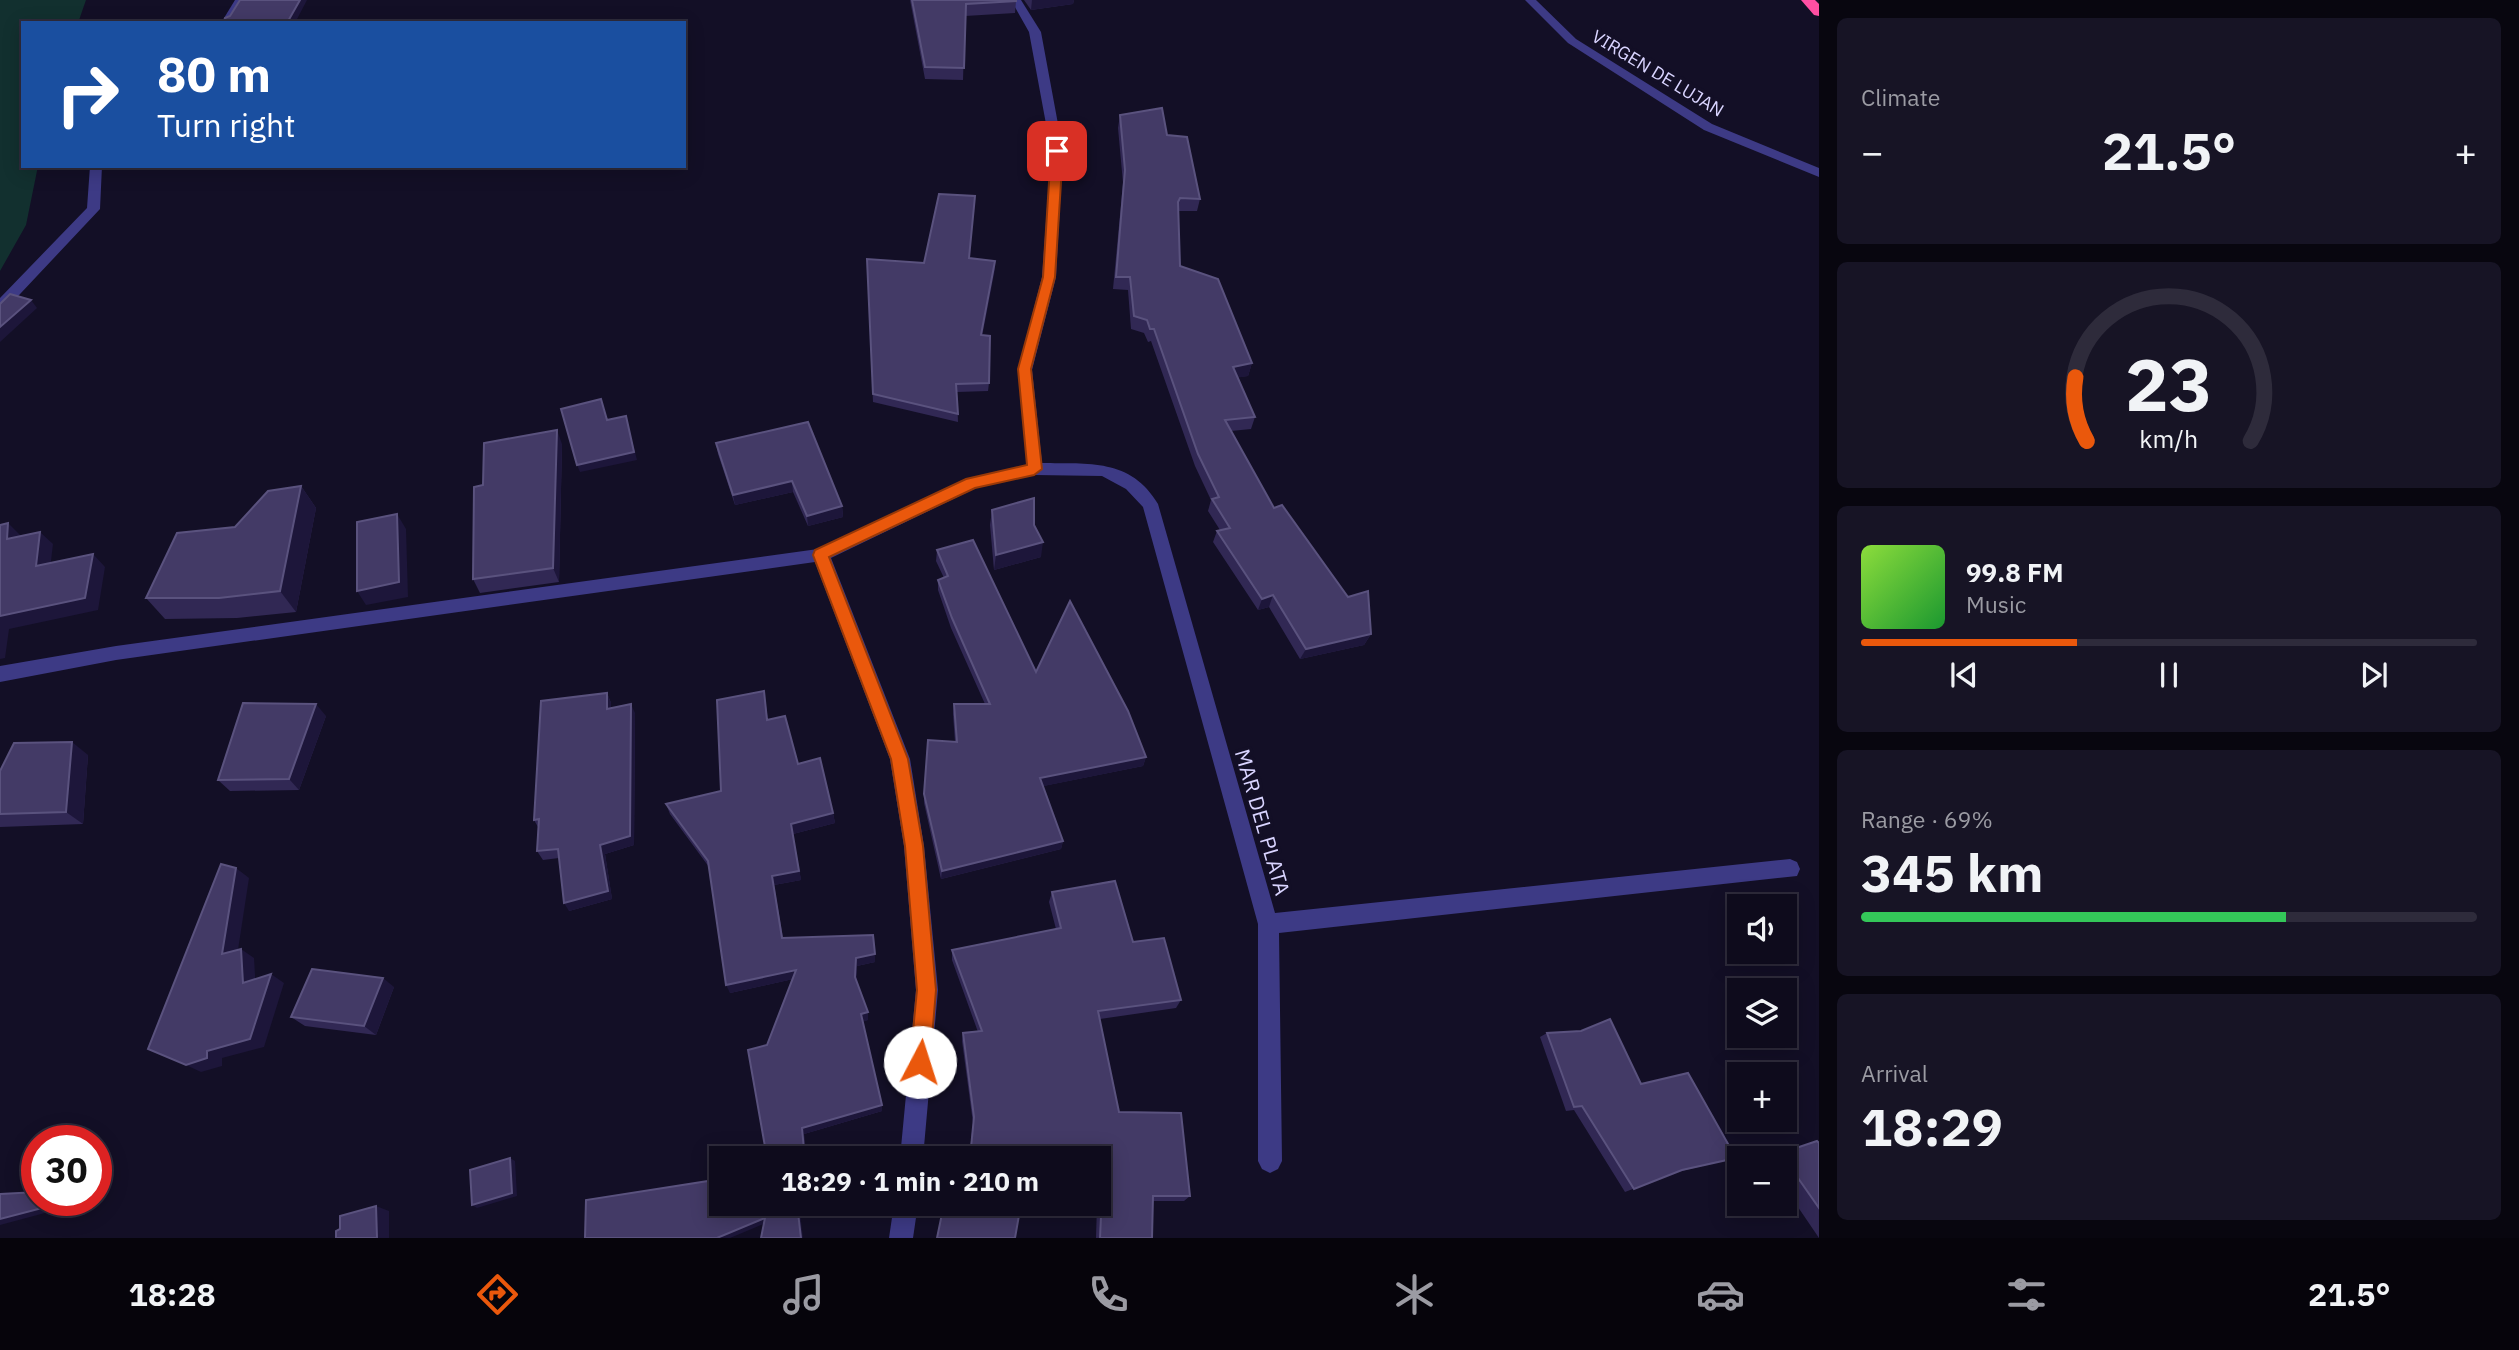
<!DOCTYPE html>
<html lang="en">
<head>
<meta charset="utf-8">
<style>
	:root { --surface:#0e0b1c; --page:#171425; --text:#f1f3f6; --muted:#9b9ba3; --line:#2e2b3b; --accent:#ea580c }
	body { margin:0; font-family:"IBM Plex Sans",sans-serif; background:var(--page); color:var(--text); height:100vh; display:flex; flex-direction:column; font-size:26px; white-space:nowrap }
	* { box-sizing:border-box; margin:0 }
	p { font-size:23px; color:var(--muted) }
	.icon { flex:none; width:38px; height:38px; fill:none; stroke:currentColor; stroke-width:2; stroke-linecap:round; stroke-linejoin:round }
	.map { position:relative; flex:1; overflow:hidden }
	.side { display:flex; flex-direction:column; gap:18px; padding:18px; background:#08060f; width:700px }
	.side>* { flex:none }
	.guide { position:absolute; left:21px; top:21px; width:665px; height:147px; border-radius:0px; box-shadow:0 4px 18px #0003,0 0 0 2px var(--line); background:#1a4fa0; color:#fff; overflow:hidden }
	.controls { position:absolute; left:1727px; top:894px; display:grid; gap:14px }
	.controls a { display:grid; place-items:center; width:70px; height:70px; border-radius:0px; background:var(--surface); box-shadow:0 4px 18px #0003,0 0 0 2px var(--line); font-size:35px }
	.speed { position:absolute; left:21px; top:1125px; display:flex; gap:14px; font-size:35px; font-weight:700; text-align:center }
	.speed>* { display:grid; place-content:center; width:91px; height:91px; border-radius:50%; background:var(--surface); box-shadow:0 4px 18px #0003,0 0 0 2px var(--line); line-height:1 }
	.speed .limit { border:10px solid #d22; background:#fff; color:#111 }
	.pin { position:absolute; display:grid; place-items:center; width:60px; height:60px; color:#fff; margin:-30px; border-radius:14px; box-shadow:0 4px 10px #0006 }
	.me { position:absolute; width:77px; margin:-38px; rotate:5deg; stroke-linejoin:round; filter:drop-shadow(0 0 5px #0008) }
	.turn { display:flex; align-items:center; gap:24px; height:147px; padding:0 21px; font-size:32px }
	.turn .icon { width:91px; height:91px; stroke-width:2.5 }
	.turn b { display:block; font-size:49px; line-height:60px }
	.big { font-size:52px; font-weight:700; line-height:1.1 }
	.side .card { flex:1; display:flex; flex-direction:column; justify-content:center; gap:10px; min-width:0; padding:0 24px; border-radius:10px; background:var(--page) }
	.side .dial { align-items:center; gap:0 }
	.dial svg { height:182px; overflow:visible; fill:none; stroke:var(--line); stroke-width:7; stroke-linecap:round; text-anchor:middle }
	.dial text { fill:var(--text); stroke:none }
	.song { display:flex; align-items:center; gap:21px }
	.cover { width:84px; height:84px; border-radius:10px; background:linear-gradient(135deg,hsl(90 70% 55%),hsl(130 70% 35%)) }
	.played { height:7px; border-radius:4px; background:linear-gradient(90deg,var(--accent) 35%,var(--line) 35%) }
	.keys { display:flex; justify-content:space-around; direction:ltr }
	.heat { display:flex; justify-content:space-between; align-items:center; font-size:38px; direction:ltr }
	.charge { height:10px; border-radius:5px; background:linear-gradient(90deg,#34c759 69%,var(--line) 0) }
	.trip { position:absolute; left:709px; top:1146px; width:402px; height:70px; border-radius:0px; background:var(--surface); box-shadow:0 4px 18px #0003,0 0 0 2px var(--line); font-weight:700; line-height:70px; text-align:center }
	.menu { display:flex; height:112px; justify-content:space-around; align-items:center; background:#06040b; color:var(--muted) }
	.menu .icon { width:49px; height:49px }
	.menu .on { color:var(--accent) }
	.menu b { font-size:32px; color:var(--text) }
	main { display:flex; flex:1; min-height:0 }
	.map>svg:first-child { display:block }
	.green { fill:#12302f }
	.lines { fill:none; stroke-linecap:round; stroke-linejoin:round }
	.lane { fill:#3d3a85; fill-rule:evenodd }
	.street { fill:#3d3a85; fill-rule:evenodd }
	.highway { fill:#ff4fa3; fill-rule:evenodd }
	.wall { fill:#312854 }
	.shaded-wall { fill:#1d163a }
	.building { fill:#433a66; stroke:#5a527e; stroke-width:2 }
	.route { fill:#ea580c; stroke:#983908; stroke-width:2 }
	.labels { text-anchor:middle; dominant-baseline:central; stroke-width:7; stroke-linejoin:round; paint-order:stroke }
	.far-street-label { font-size:18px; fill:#d9d4ff; stroke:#130f26 }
	.street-label { font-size:21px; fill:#d9d4ff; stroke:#130f26 }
</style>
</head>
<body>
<main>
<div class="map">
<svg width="1819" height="1238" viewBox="0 0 1819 1238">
	<rect width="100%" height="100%" fill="#130f26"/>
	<!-- green -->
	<path class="green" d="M0,0H86L78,23H23V166H38L26,225L0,271Z"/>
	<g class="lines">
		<!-- lane -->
		<path class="lane" d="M1525,0H1536L1576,39L1712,124L1819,168V177L1704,130L1568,43Z"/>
		<!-- street -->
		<g class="street">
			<path d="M235,0H245L232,23H221Z"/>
			<path d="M1011,0H1021L1041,32L1063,151L1056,277L1032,370L1042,463C1088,464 1131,458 1158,504L1275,913L1790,859L1797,862L1800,869L1797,876L1279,933L1282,1161L1278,1169L1270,1173L1262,1169L1258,1161V924L1143,507L1126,489L1102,476L1035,475L976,488L831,558L910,759L924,846L938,990L923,1158H900L916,990L904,846L890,759L815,562L116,660L0,682V666L116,646L818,549L966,479L1027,465L1018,370L1042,277L1051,151L1029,32Z"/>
			<path d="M90,166H102L100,209L5,310L0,312V298L87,208Z"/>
			<path d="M894,1204H918L913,1238H889Z"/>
		</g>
		<!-- highway -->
		<path class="highway" d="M1801,0H1815L1819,4V16L1814,15Z"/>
	</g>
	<!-- wall -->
	<g class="wall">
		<path d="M910,0H1016V1L1015,13L965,16L963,80L925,79Z"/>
		<path d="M1024,0H1074L1073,4L1031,10Z"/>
		<path d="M1120,115L1167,135L1200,199L1197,211H1178L1180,266L1252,363L1248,376L1238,377L1255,417L1251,429L1231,431L1274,508L1371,634L1364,645L1300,659L1269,607L1258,610L1213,542L1217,531L1220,530L1208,511L1211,500L1195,466L1151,341L1148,342L1144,333L1131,329L1128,290L1113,289L1123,183L1118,128Z"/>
		<path d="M969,258L995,261L982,335L989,383L988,391L957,392L958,422L873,402L867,259L924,263Z"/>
		<path d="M716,443L842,506L843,517L808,526L793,492L735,505L718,454Z"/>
		<path d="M562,444L559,582L480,593L473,579Z"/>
		<path d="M301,486L316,508L296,612L237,618L165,619L146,598Z"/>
		<path d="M992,510L1034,525L1041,557L994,570L990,525Z"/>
		<path d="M937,550L1036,672L1146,757L1143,766L1043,786L1063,841L1061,849L941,879L924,803V794L955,742L953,714L954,704H985L951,628L938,590V580L944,578L936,561Z"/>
		<path d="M764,691L768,720L798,764L833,813L835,823L793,834L801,880L774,885L783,938L875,962L857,966L856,980L868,1020L863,1021L882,1111L804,1134L806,1155L793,1158H767V1045L793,979L730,993L709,867L670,814L666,804L721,791Z"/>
		<path d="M607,693L611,703V708L635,713L634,845L605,854L612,899L569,911L559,858L543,860L537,851L538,827L534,820Z"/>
		<path d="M326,716L299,790L230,791L218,780Z"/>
		<path d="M88,755L83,824L0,827V771Z"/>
		<path d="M1052,892L1133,942L1181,1000L1176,1008L1100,1019L1119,1112L1190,1196L1184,1201H1153L1152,1238H1096L1097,1204H1099V1158H969L973,1123L962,1041L963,1033L978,1032L952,960V950L1056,929L1049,902Z"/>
		<path d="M394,987L376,1035L305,1026L291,1017Z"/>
		<path d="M1547,1033L1736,1158L1677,1172L1625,1192L1574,1110L1566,1111L1540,1037Z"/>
		<path d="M1817,1141L1819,1143V1238L1785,1188V1158H1768V1157Z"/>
	</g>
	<!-- shaded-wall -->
	<g class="shaded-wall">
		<path d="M300,0H307L295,23H287Z"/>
		<path d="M1032,0H1074L1073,4L1031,10Z"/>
		<path d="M995,261V270L981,343V335Z"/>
		<path d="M31,300L37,308L0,342V327Z"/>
		<path d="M1252,363L1248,376L1229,379L1233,367Z"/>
		<path d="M626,416L637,460L580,472L577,465Z"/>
		<path d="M557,430L562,444L559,582L553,568Z"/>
		<path d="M792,481L793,492L735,505L733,495Z"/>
		<path d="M301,486L316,508L296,612L280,591Z"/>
		<path d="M842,506L843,517L808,526L807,516Z"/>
		<path d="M397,514L406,529L408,597L366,605L357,591Z"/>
		<path d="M8,523L21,536L7,539Z"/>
		<path d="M40,532L53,544L49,578L36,566Z"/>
		<path d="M1043,542L1041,557L994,570L996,555Z"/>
		<path d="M93,554L105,567L98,610L9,629L5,658L0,659V616Z"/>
		<path d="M1273,595L1269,607L1258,610L1262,599Z"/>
		<path d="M1371,634L1364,645L1300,659L1306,649Z"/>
		<path d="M607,693L611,703V719L607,709Z"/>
		<path d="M316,704L326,716L299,790L289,779Z"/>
		<path d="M631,704L635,713L634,845L605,854L612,899L569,911L564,903L600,845Z"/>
		<path d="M72,742L88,755L83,824L66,812Z"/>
		<path d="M1146,757L1143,766L1039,787L1040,778Z"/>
		<path d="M833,813L835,823L793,834L801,880L774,885L784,946L772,876L791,824Z"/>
		<path d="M1063,841L1061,849L941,879L942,871Z"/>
		<path d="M236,868L249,878L236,963L222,954Z"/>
		<path d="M241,949L254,958L256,992L243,983Z"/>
		<path d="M875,954V962L857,966L856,985V958Z"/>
		<path d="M796,970L798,978L730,993L726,985Z"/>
		<path d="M271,974L284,983L264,1047L222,1058V1066L201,1072L186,1065L207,1051Z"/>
		<path d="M383,978L394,987L376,1035L364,1026Z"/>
		<path d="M868,1012V1020L862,1022L861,1014Z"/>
		<path d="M882,1105V1111L804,1134L806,1155L791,1158V1153L802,1128Z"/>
		<path d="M510,1158L515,1161L517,1196L477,1208L472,1205Z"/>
		<path d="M45,1200H55L56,1210L0,1225V1219Z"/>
		<path d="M797,1204H799L803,1238H801Z"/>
		<path d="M376,1206L389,1211V1238H377Z"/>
		<path d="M765,1218L768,1222L730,1238H717Z"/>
	</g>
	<!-- building -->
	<g class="building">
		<path d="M240,0H300L287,23H224L225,18L230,16Z"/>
		<path d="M912,0H1016V1L966,4L964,68L925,67Z"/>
		<path d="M1162,108L1167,135L1187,137L1200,199L1180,198L1178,202L1180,266L1218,279L1252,363L1233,367L1255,417L1225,420L1274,508L1282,505L1348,597L1368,591L1371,634L1306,649L1273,595L1262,599L1217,531L1230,528L1212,499L1219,497L1198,454L1154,329H1150L1147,320L1134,316L1130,277H1116L1125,170L1120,115Z"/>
		<path d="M939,194L975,196L969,258L995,261L981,335L990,336L989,383L956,384L958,414L873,394L867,259L924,263Z"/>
		<path d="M10,294L31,300L0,327V304Z"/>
		<path d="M601,399L607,420L626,416L634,452L577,465L561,409Z"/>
		<path d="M808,422L842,506L807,516L792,481L733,495L716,443Z"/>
		<path d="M557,430L553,568L473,579L474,487L483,485L484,443Z"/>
		<path d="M301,486L280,591L219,598H146L177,533L235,527L268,491Z"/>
		<path d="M1034,498V525L1043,542L996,555L992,510Z"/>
		<path d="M397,514L399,582L357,591V522Z"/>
		<path d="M8,523L7,539L40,532L36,566L93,554L85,598L0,616V525Z"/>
		<path d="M973,540L1036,672L1070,601L1128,711L1146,757L1040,778L1063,841L942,871L924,794L928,740L957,742L954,704H990L952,618L938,580L948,576L937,550Z"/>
		<path d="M764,691L767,720L785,716L798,764L820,758L833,813L791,824L799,871L772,876L782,938L873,935L875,954L856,958L855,977L868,1012L861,1014L882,1105L802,1128L804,1150L791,1153V1158H778L779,1156L767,1158L748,1050L767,1045L796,970L726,985L708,861L666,804L721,791L717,700Z"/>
		<path d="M607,693V709L631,704L630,836L600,845L608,891L564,903L558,849L537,851L539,819L534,820L541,701Z"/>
		<path d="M243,703L316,704L289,779L218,780Z"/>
		<path d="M72,742L66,812L0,814V771L14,743Z"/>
		<path d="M221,864L236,868L222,954L241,949L243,983L271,974L250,1039L207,1051V1058L186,1065L148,1049Z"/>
		<path d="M1115,881L1133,942L1164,938L1181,1000L1098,1011L1119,1112L1181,1113L1190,1196H1153L1152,1238H1100L1102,1195H1099V1158H970L974,1117L963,1033L982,1031L952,950L1061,928L1052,892Z"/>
		<path d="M312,969L383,978L364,1026L291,1017Z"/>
		<path d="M1610,1019L1641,1084L1688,1073L1736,1158L1682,1170L1634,1189L1582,1106L1574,1107L1547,1033L1581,1031Z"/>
		<path d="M1817,1141L1819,1143V1208L1798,1178L1784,1152Z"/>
		<path d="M510,1158L512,1193L472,1205L470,1170Z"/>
		<path d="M721,1179V1204H797L801,1238H761L765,1218L717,1238H585L586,1200Z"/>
		<path d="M37,1192V1200H45L46,1207L0,1219V1194Z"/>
		<path d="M944,1204H1021L1015,1238H937Z"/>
		<path d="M376,1206L377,1238H336V1231L340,1229V1216Z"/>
	</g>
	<!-- route -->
	<path class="route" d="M1057,148L1063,151L1055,277L1031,369L1042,469L1034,475L975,488L829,557L908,759L923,846L936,990L930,1062L927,1069L920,1072L913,1069L910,1062L917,990L905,846L891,759L813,555L815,550L966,479L1027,465L1018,369L1043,277L1051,151Z"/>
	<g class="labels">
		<!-- far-street labels -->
		<g class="far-street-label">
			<text transform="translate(1658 73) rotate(31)">VIRGEN DE LUJAN</text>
		</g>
		<!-- street labels -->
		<g class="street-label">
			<text transform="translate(1263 822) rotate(74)">MAR DEL PLATA</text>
		</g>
	</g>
</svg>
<div class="controls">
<a><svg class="icon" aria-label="sound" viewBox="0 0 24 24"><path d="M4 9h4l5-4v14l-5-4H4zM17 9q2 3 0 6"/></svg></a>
<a><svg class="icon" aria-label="layers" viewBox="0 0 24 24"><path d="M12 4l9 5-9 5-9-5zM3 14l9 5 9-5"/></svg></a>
<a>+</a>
<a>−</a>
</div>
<div class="speed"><div class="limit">30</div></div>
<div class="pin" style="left:1057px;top:151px;background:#d93025"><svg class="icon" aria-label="arrive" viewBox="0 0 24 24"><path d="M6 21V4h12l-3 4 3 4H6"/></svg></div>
<svg class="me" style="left:920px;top:1062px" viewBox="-20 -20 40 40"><circle r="19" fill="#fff"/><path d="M0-13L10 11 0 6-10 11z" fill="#ea580c"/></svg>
<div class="trip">18:29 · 1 min · 210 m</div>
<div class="guide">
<div class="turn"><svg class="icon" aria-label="right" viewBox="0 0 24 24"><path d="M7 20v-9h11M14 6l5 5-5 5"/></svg><div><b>80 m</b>Turn right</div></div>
</div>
</div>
<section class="side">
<div class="card"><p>Climate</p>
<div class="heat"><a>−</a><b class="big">21.5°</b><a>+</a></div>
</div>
<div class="card dial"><svg viewBox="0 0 100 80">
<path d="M14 69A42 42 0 1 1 86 69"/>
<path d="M14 69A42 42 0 0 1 9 41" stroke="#ea580c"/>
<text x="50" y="56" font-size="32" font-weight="700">23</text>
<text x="50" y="72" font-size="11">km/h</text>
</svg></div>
<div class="card">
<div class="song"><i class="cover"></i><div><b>99.8 FM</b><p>Music</p></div></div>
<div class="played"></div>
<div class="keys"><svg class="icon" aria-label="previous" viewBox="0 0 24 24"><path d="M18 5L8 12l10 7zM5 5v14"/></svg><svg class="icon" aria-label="pause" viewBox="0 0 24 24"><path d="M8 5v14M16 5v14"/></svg><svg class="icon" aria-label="next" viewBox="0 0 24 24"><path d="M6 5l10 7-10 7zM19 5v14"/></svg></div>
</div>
<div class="card"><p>Range · 69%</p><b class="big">345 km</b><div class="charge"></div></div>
<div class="card"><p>Arrival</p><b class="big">18:29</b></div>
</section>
</main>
<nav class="menu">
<b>18:28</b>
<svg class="icon on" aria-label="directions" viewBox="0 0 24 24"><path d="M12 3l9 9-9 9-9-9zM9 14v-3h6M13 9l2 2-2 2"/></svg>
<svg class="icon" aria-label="music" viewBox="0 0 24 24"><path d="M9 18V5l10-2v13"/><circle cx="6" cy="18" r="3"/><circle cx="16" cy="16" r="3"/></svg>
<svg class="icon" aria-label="phone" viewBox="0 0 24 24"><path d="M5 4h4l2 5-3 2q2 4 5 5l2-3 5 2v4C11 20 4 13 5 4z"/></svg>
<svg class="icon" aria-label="climate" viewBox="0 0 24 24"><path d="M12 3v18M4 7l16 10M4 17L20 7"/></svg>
<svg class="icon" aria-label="car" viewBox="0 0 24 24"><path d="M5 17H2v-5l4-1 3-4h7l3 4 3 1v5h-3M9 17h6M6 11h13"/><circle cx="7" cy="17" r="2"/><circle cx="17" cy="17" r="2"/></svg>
<svg class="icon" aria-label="filters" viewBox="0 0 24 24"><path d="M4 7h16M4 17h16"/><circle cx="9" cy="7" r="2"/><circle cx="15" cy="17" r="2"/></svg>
<b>21.5°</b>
</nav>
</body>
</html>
